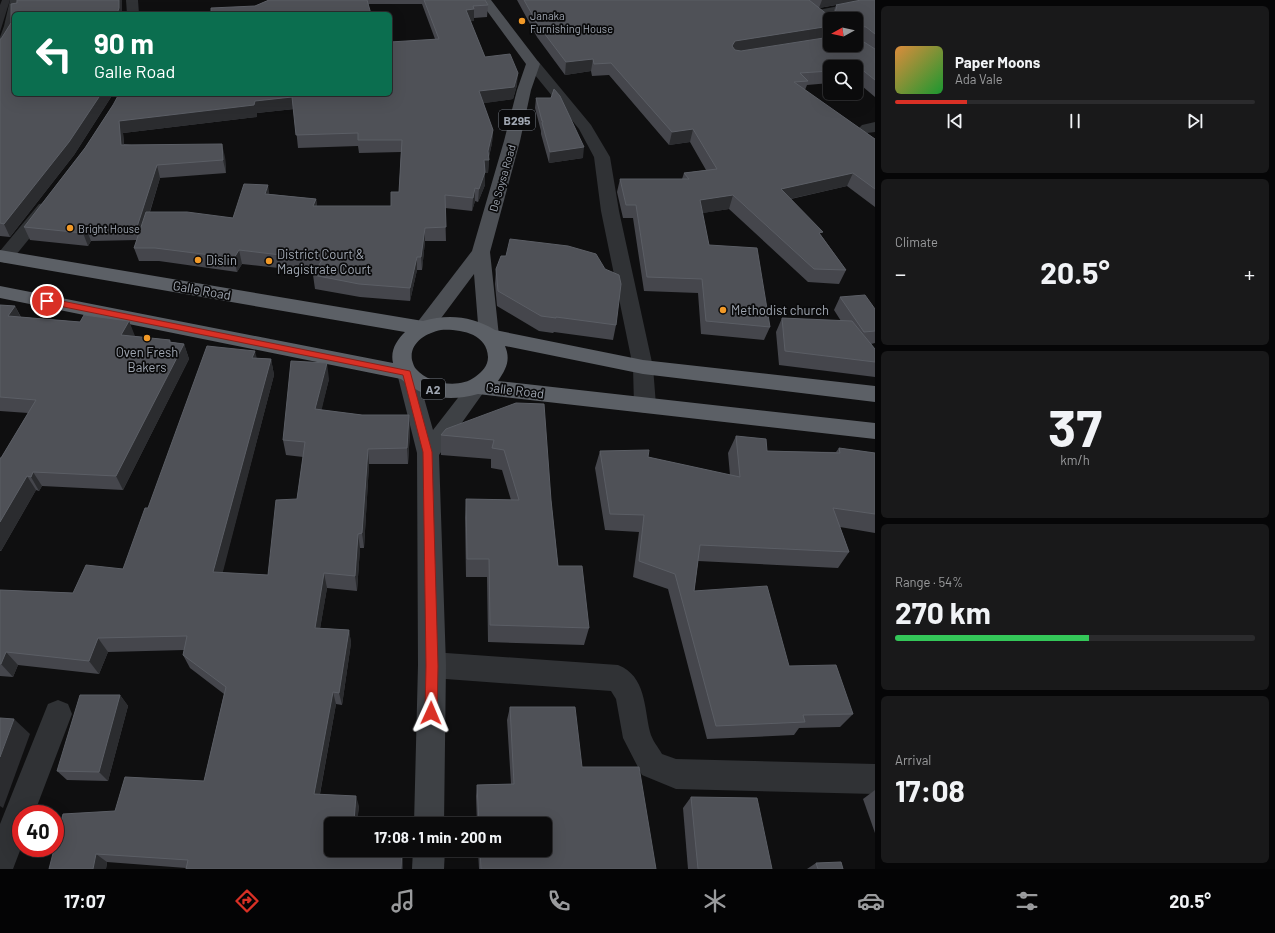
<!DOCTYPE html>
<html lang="en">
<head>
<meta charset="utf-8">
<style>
	:root { --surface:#0b0b0c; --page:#19191a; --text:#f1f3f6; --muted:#9a9b9d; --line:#2b2b2d; --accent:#d93025 }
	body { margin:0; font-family:Barlow,sans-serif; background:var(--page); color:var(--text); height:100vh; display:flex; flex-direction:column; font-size:15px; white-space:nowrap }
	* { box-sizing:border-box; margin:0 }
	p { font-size:13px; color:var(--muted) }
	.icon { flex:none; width:22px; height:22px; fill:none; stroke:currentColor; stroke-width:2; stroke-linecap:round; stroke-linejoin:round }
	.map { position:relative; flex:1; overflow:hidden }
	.sheet { display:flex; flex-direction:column; gap:6px; padding:6px; background:#060607; width:400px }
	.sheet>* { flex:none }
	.banner { position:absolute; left:12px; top:12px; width:380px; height:84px; border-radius:6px; box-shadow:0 4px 16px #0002,0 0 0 1px var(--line); background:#0b6e4f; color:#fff; overflow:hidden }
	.needle { width:26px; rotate:262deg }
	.buttons { position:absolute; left:823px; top:12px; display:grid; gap:8px }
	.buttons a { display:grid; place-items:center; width:40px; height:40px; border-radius:6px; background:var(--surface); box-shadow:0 4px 16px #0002,0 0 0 1px var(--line); font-size:20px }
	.speed { position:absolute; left:12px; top:805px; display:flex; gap:8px; font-size:20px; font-weight:700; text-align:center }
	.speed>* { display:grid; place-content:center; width:52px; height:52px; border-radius:50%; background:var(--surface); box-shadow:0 4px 16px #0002,0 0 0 1px var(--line); line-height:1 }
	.speed .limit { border:6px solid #d22; background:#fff; color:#111 }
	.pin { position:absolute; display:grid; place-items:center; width:34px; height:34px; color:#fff; margin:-17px; border:2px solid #fff; border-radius:50%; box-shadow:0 1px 4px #0007 }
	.me { position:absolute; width:44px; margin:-22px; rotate:1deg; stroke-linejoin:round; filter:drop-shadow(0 0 3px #0008) }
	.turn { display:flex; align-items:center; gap:14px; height:84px; padding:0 16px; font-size:18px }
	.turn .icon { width:52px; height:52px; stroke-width:2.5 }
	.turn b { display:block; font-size:28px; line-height:34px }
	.big { font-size:30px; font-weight:700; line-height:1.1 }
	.sheet .card { flex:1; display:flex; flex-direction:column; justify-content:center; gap:6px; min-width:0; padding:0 14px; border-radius:6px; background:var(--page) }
	.sheet .dial { align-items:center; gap:0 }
	.dial b { font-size:52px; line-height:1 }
	.song { display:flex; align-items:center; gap:12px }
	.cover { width:48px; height:48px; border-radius:6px; background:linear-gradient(135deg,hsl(30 70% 55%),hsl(130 70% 35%)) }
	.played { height:4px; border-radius:2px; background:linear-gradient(90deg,var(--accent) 20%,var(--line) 20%) }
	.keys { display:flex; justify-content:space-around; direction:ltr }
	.heat { display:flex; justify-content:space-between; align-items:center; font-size:22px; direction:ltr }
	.charge { height:6px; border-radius:3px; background:linear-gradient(90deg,#34c759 54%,var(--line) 0) }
	.trip { position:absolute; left:324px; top:817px; width:228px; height:40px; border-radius:6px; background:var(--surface); box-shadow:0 4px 16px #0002,0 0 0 1px var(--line); font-weight:700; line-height:40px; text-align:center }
	.tab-bar { display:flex; height:64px; justify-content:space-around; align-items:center; background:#040405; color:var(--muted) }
	.tab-bar .icon { width:28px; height:28px }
	.tab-bar .active { color:var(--accent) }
	.tab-bar b { font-size:18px; color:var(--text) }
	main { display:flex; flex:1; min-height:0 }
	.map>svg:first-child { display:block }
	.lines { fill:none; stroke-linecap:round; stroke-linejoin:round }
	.street { fill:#303235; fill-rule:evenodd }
	.secondary { fill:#3e4145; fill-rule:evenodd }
	.primary { fill:#4c4f54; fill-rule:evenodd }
	.highway { fill:#5c6066; fill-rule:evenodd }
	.wall { fill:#45464c; fill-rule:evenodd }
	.shaded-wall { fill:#2b2c2f }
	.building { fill:#4f5157; stroke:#5b5e65 }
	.route { fill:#d93025; stroke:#8d1f18 }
	.poi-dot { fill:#f19927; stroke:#0a0a0b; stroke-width:1.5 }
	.labels { text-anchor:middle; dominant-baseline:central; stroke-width:3.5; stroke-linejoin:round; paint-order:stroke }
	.far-poi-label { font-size:11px; fill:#a0a7b2; stroke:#0a0a0b; text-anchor:start }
	.far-street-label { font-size:11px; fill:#a0a7b2; stroke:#0a0a0b }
	.shield { fill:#0a0a0b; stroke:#737880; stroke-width:1 }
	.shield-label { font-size:12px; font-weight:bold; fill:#a0a7b2 }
	.poi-label { font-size:13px; fill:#a0a7b2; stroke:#0a0a0b; text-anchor:start }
	.street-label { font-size:13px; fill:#a0a7b2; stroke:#0a0a0b }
</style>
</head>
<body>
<main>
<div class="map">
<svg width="875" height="869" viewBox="0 0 875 869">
	<rect width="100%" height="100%" fill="#0f0f10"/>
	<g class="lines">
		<!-- street -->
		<g class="street">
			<path d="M10,0H20L21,2L20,14H14V35L5,50L0,51V37L4,26Z"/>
			<path d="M126,0H138L139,14H127Z"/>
			<path d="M871,0H875V7L818,18L814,17L812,14L814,11L818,10Z"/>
			<path d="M533,60L538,61L591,125L610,157L619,211L653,367L656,405L653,411L645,413L637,411L634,405L633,367L601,211L594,157L579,129L526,64L528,61Z"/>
			<path d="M875,122V132L867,133L862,131L859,128L862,125Z"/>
			<path d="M45,203L51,204L53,208L51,212L11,261L5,263L0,261V251L39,204Z"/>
			<path d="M432,652L618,665C646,676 644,707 650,732C652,740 658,747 662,754L676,759L875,764V794L676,789L642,775L623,738L616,699L611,691L432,678L422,674L418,665L422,656Z"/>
			<path d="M58,700L68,704L72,714L34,814H21V848L13,869H0V824L48,704Z"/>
		</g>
		<!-- secondary -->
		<g class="secondary">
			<path d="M407,366L414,368L417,373L433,430L471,381L478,378L485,381L488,386L439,455L446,665L444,824H414L418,665L417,453L397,373L400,368Z"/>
			<path d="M413,850H445L444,869H412Z"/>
		</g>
		<!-- primary -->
		<path class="primary" d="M479,0H491L540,64L531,90L520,141L490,252L499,336L496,341L489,343L482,341L479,336L474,274L430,333L423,335L416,333L413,328L472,251L504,141L517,90L526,64Z"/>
		<!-- highway -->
		<path class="highway" d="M0,250L423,321C448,314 472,316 495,330L643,360L875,386V402L643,374L505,346C511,360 506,369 498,381L875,423V439L478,394C450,402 424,399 401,379L0,298V286L393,363C390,350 397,340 405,332L0,262ZM441,330C459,329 487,333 488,357C488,366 482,372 475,377C459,389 429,384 416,369C414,367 413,363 412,360C409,343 426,333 441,330Z"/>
	</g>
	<!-- wall -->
	<g class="wall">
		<path d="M17,0H122V14L14,94H113L74,155L10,237L0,236V39H1L11,23Z"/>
		<path d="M269,0H485L488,5L487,17L474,18V21H470L485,57L517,85L513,99L483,103L493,130L492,143L489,157L488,173H485V185L478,202L475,201L472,211L445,208L446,241H425L422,270H417L410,301L360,297L315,289L313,275L315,272L242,264L237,272L159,261H139L134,248L137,240L91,241L88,246L30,240L24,227L85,148L113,105L435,39L422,4H368L211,13L255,6ZM294,109L298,148L358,146L359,153L401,152L399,192L391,206H317L316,199L270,194L233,218L150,212L160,178L226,173L225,157L124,144L123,133L257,117V113Z"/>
		<path d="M517,0H875V97L856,81V67H830V83L807,85L805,90L875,139V207L847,186L791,199L821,235L846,270L839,284L808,282L729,209L702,213L709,245L770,327L764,340L701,334L698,293L644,291L633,218H623L617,192L620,179H682L684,173L706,170L690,142L669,145L609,75L592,76L591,71L565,75L537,37ZM836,5L832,16L828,15L819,8ZM830,19L856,45H830Z"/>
		<path d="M536,98L583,158L549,163L541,134V131L535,108Z"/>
		<path d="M496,269L616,325L613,340L554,332L553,333L539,331L497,306L495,284Z"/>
		<path d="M840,297L875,309V343L871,344L875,349V377L779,365L776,332L782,318L841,321L834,310Z"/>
		<path d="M0,305L15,306L21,317L80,322L129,321L134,336L170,340L171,342L184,344L189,359L123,490L42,486L39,491L36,490L1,551H0V458H1L28,413L0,411Z"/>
		<path d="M257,358L271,359L274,375L222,573L268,575L297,499L303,457L286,455L283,440L329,379L321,410L362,415H409L410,431L408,464H369L364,548H360L357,591L327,588L320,628L349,630L351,643L342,705L336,704L320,794L359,806L357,821L403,850V869H186V868L107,862L106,869H49L115,811L204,781L224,694L190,668L183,655L184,650L108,652L99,674L18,665L13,677L0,676V590L73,593L123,569L148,508Z"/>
		<path d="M516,403L551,500L558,566L589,628L584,645L488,642L487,577H466L465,518L466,499L511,500L502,470L491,468V459L441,455V435Z"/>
		<path d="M736,436L767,451L836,452L839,448L875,453V533L840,527L849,552L838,568L698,561L694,591L789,666L853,714L840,727L799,728L794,735L707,739L668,589L633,577L639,532L605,530L595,468L600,451L648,457L730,475L728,453Z"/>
		<path d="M120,695L128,706L108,781L67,780L57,771Z"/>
		<path d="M510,707L582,767L656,869H479L478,850H545V824H477L476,796L477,785L511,784L507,720Z"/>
		<path d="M875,790V833L863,799Z"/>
		<path d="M691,797L772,869H688L683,808Z"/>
		<path d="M816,863L843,869H807Z"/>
	</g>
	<!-- shaded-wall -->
	<g class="shaded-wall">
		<path d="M2,0H10L0,32V5Z"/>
		<path d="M119,0H122V14H117Z"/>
		<path d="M822,0H863L819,8Z"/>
		<path d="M474,9V21L465,22L466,10Z"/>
		<path d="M830,26V37L732,54V46L735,41Z"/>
		<path d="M859,31L856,40V32Z"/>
		<path d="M593,59L591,71L565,75L566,62Z"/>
		<path d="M518,73L517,85L513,99L479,104V91Z"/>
		<path d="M101,94H113L74,155L10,237L4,224Z"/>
		<path d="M292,97L294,109L257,113V117L123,133L125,157L121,145L119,121L255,101Z"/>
		<path d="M693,129L690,142L669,145L672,132Z"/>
		<path d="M493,130L492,143L488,160H489L488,173H485V185L478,202L479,189L484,160L488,151Z"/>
		<path d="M222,144L225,157L226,173L223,160Z"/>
		<path d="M584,147L583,158L549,163L550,152Z"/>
		<path d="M157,165L160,178L141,240L137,227Z"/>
		<path d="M853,173L847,186L776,202L781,189Z"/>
		<path d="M268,185L270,198L265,194Z"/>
		<path d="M475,188V201L472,211L473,198Z"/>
		<path d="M733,195L729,209L696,214L700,200Z"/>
		<path d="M316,199L318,212L313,206Z"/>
		<path d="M86,228L91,241L88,246L83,233Z"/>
		<path d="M425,228V241L422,270L421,257Z"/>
		<path d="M239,250L242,264L237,272L234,258Z"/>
		<path d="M417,257V270L410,301V288Z"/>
		<path d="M15,306L22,320L8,316Z"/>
		<path d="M129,321L135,336L126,349L121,335Z"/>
		<path d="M184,344L189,359L123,490L116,476Z"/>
		<path d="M255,351L259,367L252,358Z"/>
		<path d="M271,359L274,375L219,587L213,572Z"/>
		<path d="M327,363L329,379L318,425L315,409Z"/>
		<path d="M409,415L410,431L408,464L407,448Z"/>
		<path d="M368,449L369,464L364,548L362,533Z"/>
		<path d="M33,472L42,486L39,491L31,477Z"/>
		<path d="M27,476L36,490L1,551L0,550V522Z"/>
		<path d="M358,534L360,548L357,591L355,576Z"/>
		<path d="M324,573L327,588L318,641L315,628Z"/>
		<path d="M349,630L351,643L342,705L339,693Z"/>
		<path d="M98,638L108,652L99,674L89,661Z"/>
		<path d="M6,652L18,665L13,677L1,664Z"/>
		<path d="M333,692L336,704L318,804L314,794Z"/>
		<path d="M120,695L128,706L108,781L99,772Z"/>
		<path d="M14,719L30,734L3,808L0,806V757Z"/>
		<path d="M356,796L359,806L357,824L354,821Z"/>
		<path d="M402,850H403V869H401Z"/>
		<path d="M96,854L107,862L106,869H93Z"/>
	</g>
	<!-- building -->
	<g class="building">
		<path d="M17,0H119V8L117,14H14V94H101L69,142L4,224L0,223V39H1L11,23V4L17,3Z"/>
		<path d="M269,0H367L371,14H198L211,13V8L255,6Z"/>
		<path d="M424,0H485L488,5L473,6L474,9L466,10L485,57L510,54L518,73L514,87L479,91L493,130L488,151L489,160H484L485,172L479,189L475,188L473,198L445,195L446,227L425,228L421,257H417L410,288L359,284L313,275L322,260L239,250L234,258L155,248H134L146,212H187L233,218L244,184L268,185L265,194L316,199L313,206H391V192H399L402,140H358V133L296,135L292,97L255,101L254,105L119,121L121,145L222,144L223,160L157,165L137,227L86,228L83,233L24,227L85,148L113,105L119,94H390V42L439,39Z"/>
		<path d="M524,0H809L828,15L834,16L837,6L836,5L861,0H875V34L866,27L860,26L859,31L856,32V19H830V26L735,41L732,46L735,50L741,51L830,37V45H856V37L875,49V80L860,68H856V67H830V71L800,73L808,81L794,82L875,139V189L853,173L781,189L823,232L819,233L846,270L814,269L733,195L700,200L709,245L757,248L770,327L706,321L702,279L647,277L636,205H626L620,179H689L684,173L717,169L693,129L672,132L611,63L594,64L593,59L566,62L538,25Z"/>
		<path d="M554,89L560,96L584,147L550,152L542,123L543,121H542L536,98H551Z"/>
		<path d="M510,239L568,246L596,254L605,269L619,275L621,284L616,325L556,317V318L541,316L498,291L496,269L501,256H506Z"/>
		<path d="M865,295L875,309V331L864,332L840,297Z"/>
		<path d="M0,305L15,306L8,316L80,322L84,315L129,321L121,335L170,340L169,342L184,344L116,476L33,472L31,477L27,476L0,522V458H1L36,400L0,397Z"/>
		<path d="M782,318L852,321L875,349V362L785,351Z"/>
		<path d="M207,346L255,351L252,358L271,359L213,572L268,575L276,500L297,499L305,442L283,440L291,361L327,363L315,409L362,415H409L407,448L368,449L362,533L358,534L355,576L324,573L315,628L349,630L339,693L333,692L314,794L356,796L354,821L403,823V824H331V850H402L401,869H186L188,860L96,854L93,869H49L63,814L115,811L125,777L204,781L226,687L183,655L187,636L98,638L89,661L6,652L1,664H0V590L73,593L86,565L123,569L145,508H148Z"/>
		<path d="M516,403L544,404L551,500L558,566H582L589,628L490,625L489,559H467L466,499L519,500L504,450L492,448L494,440L441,435L446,429Z"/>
		<path d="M736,436L766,439L767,451L840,453L839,448L875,453V514L833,508L849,552L700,545L694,591L767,586L789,666L836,665L853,714L803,715L805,722L716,726L675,574L639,561L644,515L610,514L600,451L649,450L648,457L740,477Z"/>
		<path d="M80,695H120L99,772L57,771Z"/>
		<path d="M510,707H575L582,767H639L656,869H481L480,850H545V824H479L477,785L514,784Z"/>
		<path d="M0,718L14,719L0,757Z"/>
		<path d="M691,797L757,798L772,869H698Z"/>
		<path d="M841,862L843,869H818L816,863Z"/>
	</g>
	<!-- route -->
	<path class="route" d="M47,298L410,371L432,452L438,666L437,713L435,717L431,719L427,717L425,713L426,666L423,452L403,375L44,303L43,301Z"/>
	<!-- markers -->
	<g class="poi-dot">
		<circle cx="522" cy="21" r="4"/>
		<circle cx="70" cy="228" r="4"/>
		<circle cx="198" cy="260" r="4"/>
		<circle cx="269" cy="261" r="4"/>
		<circle cx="723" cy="310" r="4"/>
		<circle cx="147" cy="338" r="4"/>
	</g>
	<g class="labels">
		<!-- far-poi labels -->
		<g class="far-poi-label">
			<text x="530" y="15">Janaka<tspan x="530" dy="13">Furnishing House</tspan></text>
			<text x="78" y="228">Bright House</text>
		</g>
		<!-- far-street labels -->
		<g class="far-street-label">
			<text transform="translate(502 178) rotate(-74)">De Soysa Road</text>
		</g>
		<!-- shield labels -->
		<g class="shield">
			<rect x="499" y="110" width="36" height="20" rx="3"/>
			<rect x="421" y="379" width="24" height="20" rx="3"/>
		</g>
		<g class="shield-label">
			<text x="517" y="120">B295</text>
			<text x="433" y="389">A2</text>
		</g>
		<!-- poi labels -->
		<g class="poi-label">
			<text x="277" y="254">District Court &amp;<tspan x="277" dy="15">Magistrate Court</tspan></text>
			<text x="206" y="260">Dislin</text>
			<text x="731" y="310">Methodist church</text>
			<text x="147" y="352" text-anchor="middle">Oven Fresh<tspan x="147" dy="15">Bakers</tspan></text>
		</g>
		<!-- street labels -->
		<g class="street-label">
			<text transform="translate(202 290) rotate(10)">Galle Road</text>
			<text transform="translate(515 390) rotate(7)">Galle Road</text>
		</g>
	</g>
</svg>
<div class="buttons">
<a><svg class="needle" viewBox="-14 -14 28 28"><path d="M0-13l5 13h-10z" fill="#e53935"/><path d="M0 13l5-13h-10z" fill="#9a9b9d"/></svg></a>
<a><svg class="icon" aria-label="search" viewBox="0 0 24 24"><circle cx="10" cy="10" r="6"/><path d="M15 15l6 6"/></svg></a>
</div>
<div class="speed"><div class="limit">40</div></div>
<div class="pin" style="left:47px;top:301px;background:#d93025"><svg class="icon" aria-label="arrive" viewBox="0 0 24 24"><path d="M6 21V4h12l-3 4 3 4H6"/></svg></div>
<svg class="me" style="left:431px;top:713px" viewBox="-20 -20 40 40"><path d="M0-17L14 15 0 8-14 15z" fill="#d93025" stroke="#fff" stroke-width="4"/></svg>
<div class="trip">17:08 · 1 min · 200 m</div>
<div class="banner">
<div class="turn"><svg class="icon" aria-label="left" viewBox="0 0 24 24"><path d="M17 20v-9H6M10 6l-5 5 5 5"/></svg><div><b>90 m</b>Galle Road</div></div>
</div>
</div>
<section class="sheet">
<div class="card">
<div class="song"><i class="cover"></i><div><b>Paper Moons</b><p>Ada Vale</p></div></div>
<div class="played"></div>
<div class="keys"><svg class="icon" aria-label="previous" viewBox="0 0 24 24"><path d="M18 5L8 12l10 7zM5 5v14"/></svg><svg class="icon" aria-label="pause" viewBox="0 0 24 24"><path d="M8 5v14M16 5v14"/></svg><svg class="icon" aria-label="next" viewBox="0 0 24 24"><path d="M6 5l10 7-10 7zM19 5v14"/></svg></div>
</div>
<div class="card"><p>Climate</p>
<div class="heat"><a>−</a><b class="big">20.5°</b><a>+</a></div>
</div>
<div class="card dial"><b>37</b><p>km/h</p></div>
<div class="card"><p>Range · 54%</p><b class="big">270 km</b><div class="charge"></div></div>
<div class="card"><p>Arrival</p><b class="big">17:08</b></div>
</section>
</main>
<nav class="tab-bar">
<b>17:07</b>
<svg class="icon active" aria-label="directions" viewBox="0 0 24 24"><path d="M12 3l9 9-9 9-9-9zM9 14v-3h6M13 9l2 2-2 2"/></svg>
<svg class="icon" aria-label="music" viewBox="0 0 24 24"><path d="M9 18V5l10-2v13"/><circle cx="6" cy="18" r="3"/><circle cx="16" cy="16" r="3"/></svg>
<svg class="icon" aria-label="phone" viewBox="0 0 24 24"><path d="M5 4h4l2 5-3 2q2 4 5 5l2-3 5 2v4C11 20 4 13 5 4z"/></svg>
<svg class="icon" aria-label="climate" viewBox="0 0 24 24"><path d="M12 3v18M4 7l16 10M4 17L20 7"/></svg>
<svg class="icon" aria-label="car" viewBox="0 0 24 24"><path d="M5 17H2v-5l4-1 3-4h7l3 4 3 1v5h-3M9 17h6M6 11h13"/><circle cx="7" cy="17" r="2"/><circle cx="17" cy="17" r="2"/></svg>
<svg class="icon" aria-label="filters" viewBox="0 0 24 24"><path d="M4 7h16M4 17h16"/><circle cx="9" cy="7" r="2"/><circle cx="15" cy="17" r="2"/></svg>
<b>20.5°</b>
</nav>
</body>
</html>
